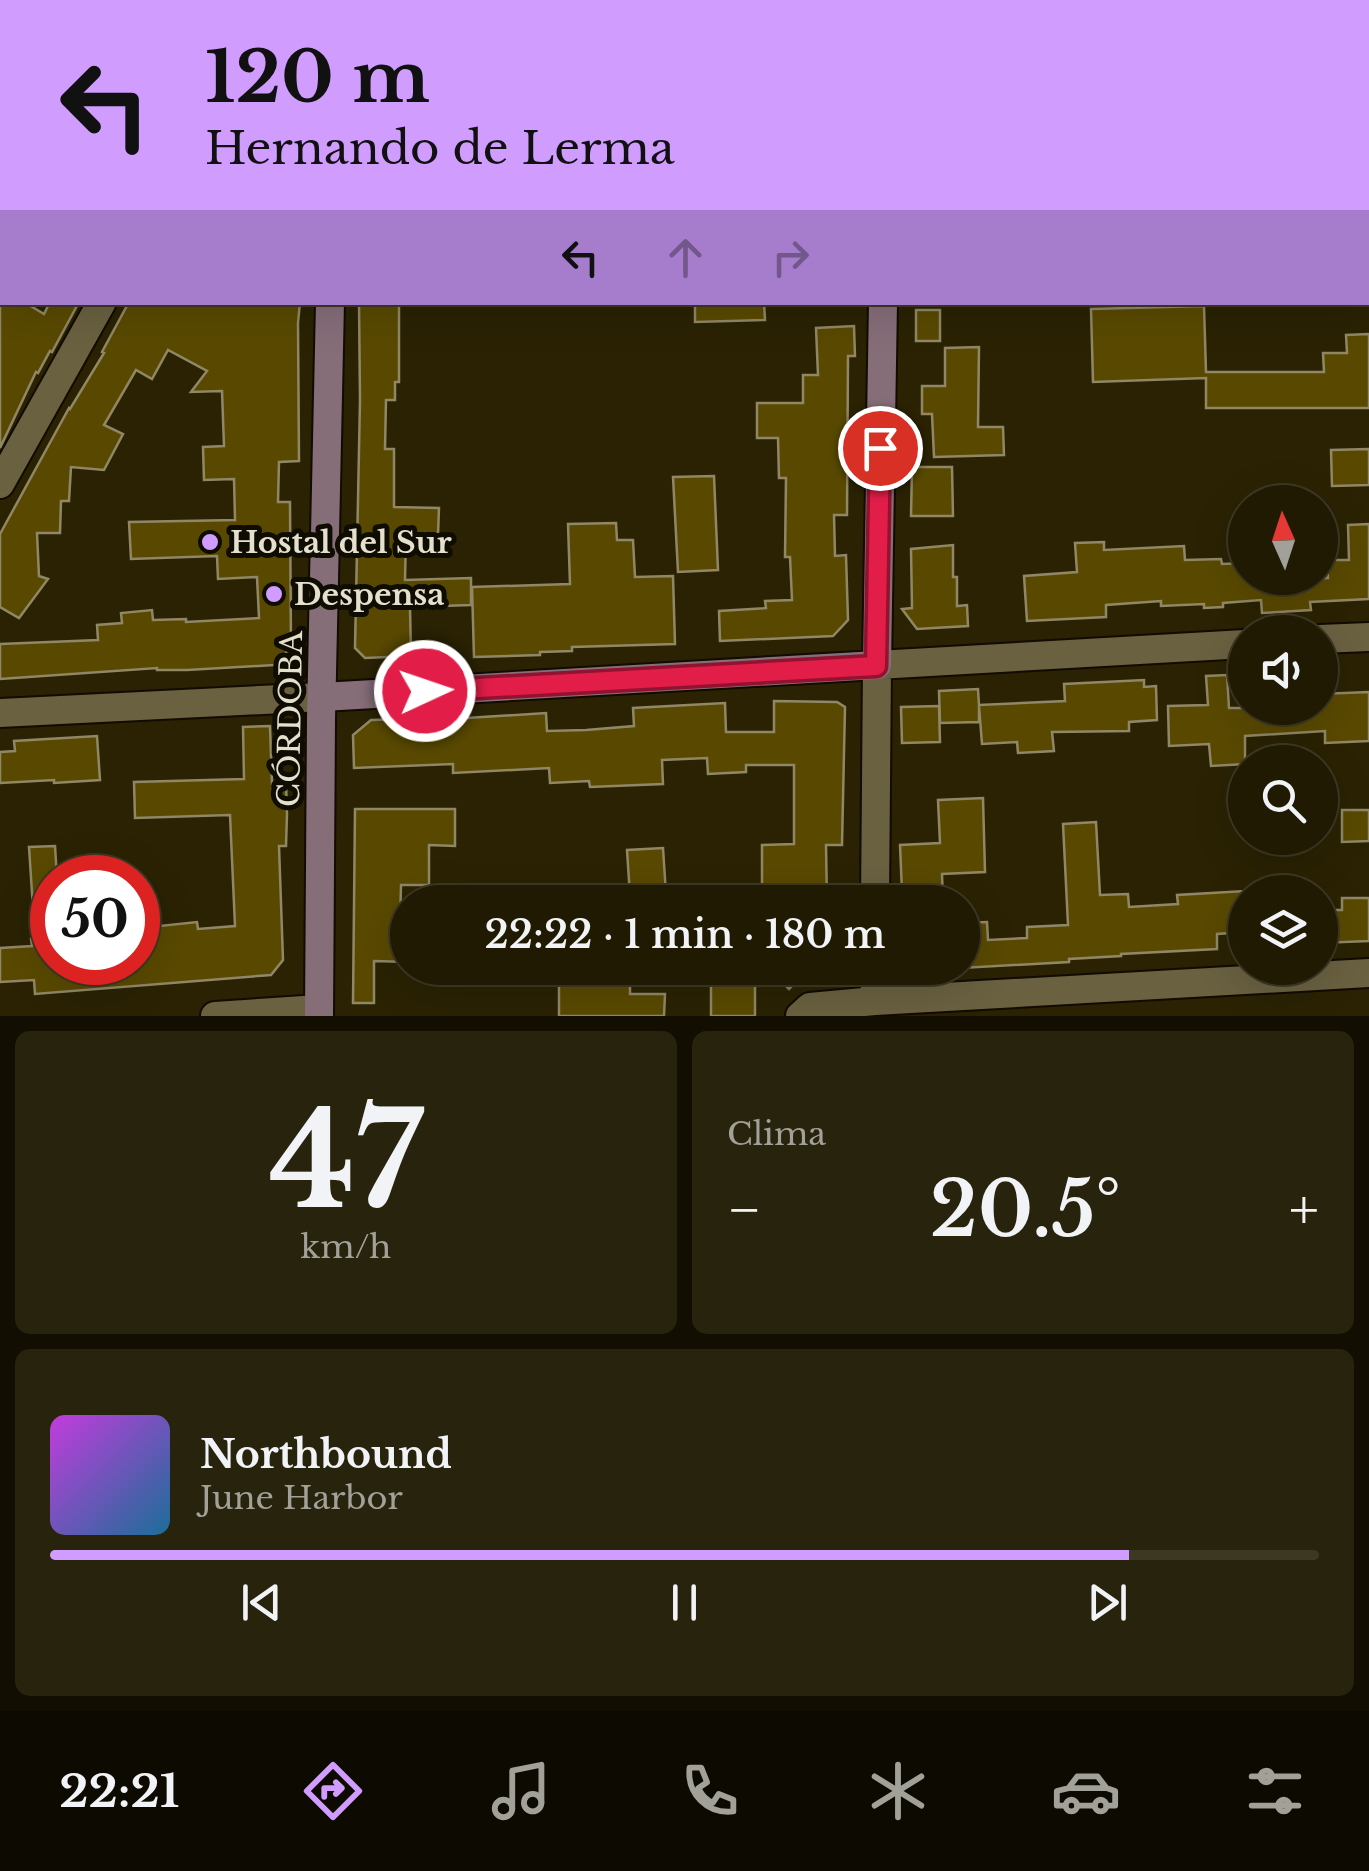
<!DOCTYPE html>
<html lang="es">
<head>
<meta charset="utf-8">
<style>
	:root { --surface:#201a02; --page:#28230c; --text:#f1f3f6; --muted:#a2a199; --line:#3d3824; --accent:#d09dff }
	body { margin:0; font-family:"Libre Baskerville",serif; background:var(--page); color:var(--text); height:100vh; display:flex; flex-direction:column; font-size:38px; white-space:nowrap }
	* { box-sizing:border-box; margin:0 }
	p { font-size:32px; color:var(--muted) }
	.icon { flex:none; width:55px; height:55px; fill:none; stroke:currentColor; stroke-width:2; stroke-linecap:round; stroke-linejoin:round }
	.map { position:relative; height:1016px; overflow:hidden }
	.panel { display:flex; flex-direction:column; gap:15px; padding:15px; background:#120e01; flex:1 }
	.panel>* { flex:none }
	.top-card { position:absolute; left:0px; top:0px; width:1370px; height:305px; box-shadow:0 10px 40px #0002,0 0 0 2px var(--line); background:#d09dff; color:#111; overflow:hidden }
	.needle { width:65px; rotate:357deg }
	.controls { position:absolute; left:1228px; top:485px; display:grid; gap:20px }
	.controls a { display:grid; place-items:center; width:110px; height:110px; border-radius:50%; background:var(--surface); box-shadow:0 10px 40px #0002,0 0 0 2px var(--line); font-size:50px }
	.speed { position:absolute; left:30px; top:855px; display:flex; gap:20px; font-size:50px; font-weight:700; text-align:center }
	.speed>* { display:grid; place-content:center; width:130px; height:130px; border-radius:50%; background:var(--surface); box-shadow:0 10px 40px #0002,0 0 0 2px var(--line); line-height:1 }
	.speed .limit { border:15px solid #d22; background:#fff; color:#111 }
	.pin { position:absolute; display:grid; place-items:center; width:85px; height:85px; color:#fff; margin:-42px; border:5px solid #fff; border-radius:50%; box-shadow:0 2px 10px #0007 }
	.me { position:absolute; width:110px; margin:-55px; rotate:87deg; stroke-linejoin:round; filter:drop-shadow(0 0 8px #0008) }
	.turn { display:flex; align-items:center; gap:35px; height:210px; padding:0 40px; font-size:45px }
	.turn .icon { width:130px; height:130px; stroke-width:2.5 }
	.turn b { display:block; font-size:70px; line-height:85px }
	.lanes { display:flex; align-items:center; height:95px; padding:0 40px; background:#0003; justify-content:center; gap:50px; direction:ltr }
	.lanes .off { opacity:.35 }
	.big { font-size:75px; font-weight:600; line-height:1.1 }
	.panel .card { flex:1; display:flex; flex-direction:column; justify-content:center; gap:15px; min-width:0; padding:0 35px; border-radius:15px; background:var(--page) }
	.panel .dial { align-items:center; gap:0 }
	.dial b { font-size:130px; line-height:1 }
	.song { display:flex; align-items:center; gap:30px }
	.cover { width:120px; height:120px; border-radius:15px; background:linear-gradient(135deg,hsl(290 70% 55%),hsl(200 70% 35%)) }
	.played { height:10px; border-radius:5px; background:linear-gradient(90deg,var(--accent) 85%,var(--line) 85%) }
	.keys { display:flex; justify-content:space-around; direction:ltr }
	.heat { display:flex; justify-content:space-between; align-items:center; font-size:55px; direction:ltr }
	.panel .tiles { flex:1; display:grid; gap:15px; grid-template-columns:1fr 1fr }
	.card:last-child { grid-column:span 2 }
	.trip { position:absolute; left:390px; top:885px; width:590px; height:100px; border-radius:50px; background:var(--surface); box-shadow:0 10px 40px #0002,0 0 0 2px var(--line); font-weight:600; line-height:100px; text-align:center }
	.menu { display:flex; height:160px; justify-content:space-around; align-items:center; background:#0d0a01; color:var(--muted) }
	.menu .icon { width:70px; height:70px }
	.menu .current { color:var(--accent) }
	.menu b { font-size:45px; color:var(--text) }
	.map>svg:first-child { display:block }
	.building { fill:#594900; stroke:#908766; stroke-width:2.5 }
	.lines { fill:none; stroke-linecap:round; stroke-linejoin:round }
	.minor-casing { stroke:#110b00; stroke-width:32 }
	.secondary-casing { stroke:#110b00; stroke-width:32 }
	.path { stroke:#817a61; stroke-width:5; stroke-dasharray:5 8; stroke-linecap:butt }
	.minor { stroke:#6a6141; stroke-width:28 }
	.secondary { stroke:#866e79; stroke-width:28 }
	.route-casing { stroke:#92132f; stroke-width:25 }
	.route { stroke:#e11d48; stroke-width:18 }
	.poi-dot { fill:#d09dff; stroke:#0f0c02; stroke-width:4 }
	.labels { text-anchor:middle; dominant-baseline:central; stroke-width:10; stroke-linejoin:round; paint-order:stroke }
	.poi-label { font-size:30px; font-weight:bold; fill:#e5e0ce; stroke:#0f0c02; text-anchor:start }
	.street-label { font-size:30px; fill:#e5e0ce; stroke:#0f0c02 }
</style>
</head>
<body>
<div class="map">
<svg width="1369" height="1016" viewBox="0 0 1369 1016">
	<rect width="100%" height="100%" fill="#2a2203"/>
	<!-- building -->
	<g class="building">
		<path d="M0,302H24L44,314L50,302H79L52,352L50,351L38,373L36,372L0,448Z"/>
		<path d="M129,302H300L298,323L299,461L279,462L278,502H290L291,647L274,665L187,670H157V668L0,679V644L98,640L97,625L122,623L121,613L152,610L153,620L186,619V622L259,618L257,577L218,579L217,556L131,559L129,522L235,520L234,479L204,480L203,447L224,446L222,391L191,392L207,371L168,350L152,379L136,370L104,425L123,434L104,470L71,467L69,501H61L60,533H37L39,576L48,579L19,618L0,607V534L69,408L70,409L104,353L102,352Z"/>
		<path d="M359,302H399V382H395V400H386L385,449H394V507L439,508L438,535H406L405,580L471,578V605L410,607L411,656L365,658L355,648L360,400Z"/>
		<path d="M695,302H764L765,320L695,322Z"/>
		<path d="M1204,306L1206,372H1324L1323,353H1347L1346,335L1369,334V408H1206V378L1093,382L1091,309Z"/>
		<rect x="916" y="310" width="24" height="31"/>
		<path d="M854,326L855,356H848L847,515H834L835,556L846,555L848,620L833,636L720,641L719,611L766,608L765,601L792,600L790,557H785L786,478H779L778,438H757V403H803V375H818L816,328Z"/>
		<path d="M979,347L978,427H1003L1004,455L934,457L932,414H922V386H945V348Z"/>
		<path d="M1369,449V485L1332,486L1331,450Z"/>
		<path d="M912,467H952L953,516H911Z"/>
		<path d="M714,476L718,570L678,572L673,477Z"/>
		<path d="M616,523L617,540H633L635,577L673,576L675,644L572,647V651L540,652V655L474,657L472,587L570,584L568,524Z"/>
		<path d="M1369,524V599L1310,602L1311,610L1262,613L1261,600L1223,603V607L1204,608V604L1161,606V601L1106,605V617L1027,621L1024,576L1077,572L1075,543L1104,542V550L1184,546L1185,560L1221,559L1222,564L1245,563V578H1258V580L1328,578L1327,560H1349L1348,525Z"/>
		<path d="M953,545V577H957V606L967,605L968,626L917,629L902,609L912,608L911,549Z"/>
		<path d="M1227,675L1229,708H1320V694L1369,692V741L1325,743V731L1245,736V764L1211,766L1209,744L1169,746L1168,706L1208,705L1206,676Z"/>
		<path d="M1144,680V687L1156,686L1157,720L1129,722V731L1052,732L1054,751L1018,753L1017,742L982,744L979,706V722L940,723L939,691L978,689L979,705L1065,701L1064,684Z"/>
		<path d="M774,701L837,702L845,707L842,845H826L827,902H762V845L794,844V765H746V772L708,774L707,758L662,760L663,784L590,787L589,781L550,783L549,768L453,773V764L354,768L353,735L371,720L403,719L404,730L451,728V719L546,713L547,731L586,730L634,726L633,708L725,703L726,732H774Z"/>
		<path d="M939,706L940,742L902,743L901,707Z"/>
		<path d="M270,726L272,784L286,783L287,814L286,846H279L283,960L271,975L35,994L34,980L0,982V948L32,946L31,939H35L29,847L55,846L57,878H52V962H143L140,928L197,922L198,929L235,926L230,815L135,818L134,782L244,779L243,727Z"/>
		<path d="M97,736L100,780L54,783V780L0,783V752L15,751L14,741Z"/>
		<path d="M983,798L985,872L942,874L943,902H912L911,892H902L900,845L940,843L938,800Z"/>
		<path d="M355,809H455V846L429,845V885H401L400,926L408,925V962L374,961V1003H353Z"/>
		<path d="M1342,810H1369V841L1342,842Z"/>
		<path d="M1096,822L1100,895L1128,894L1129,907L1178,904L1177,895L1245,891V932L1217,934V949L1121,954V956L1069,959V962L962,968V923L987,922L988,940L1027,938V927L1068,925L1063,824Z"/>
		<path d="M663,848L666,894L630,896L627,850Z"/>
		<path d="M1342,898H1369V941L1320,943V910H1342Z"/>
		<path d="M559,968H630V994H665L664,1016H559Z"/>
		<rect x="711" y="968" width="44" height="48"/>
	</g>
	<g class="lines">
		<!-- minor casing -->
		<g class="minor-casing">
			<g id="minor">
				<path d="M154,0L156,2"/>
				<path d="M0,484L102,302"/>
				<path d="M1320,639L1369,637"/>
				<path d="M0,713L322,697"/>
				<path d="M875,902L877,665L1245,644"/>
				<path d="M875,1001V968"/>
				<path d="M215,1016L319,1009"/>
				<path d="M800,1016L810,1007L875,1001L1369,973"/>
			</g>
		</g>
		<!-- secondary casing -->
		<g class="secondary-casing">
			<g id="secondary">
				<path d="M336,2V0"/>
				<path d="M888,2V0"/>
				<path d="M1368,86H1369"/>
				<path d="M0,154L2,153"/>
				<path d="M322,697L877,665L883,302"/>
				<path d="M319,1016L321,719L330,302"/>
			</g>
		</g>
		<!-- path -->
		<g class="path">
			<path d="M1368,54H1369"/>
			<path d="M1368,117H1369"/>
			<path d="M768,968L793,991"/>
		</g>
		<!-- minor -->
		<use href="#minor" class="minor"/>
		<!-- secondary -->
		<use href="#secondary" class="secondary"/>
	</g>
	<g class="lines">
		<!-- route casing -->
		<g class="route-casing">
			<path id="route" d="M425,691L876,666L880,448"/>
		</g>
		<!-- route -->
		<use href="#route" class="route"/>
	</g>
	<!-- markers -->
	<g class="poi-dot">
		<circle cx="210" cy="542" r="10"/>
		<circle cx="274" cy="594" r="10"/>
	</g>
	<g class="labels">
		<!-- poi labels -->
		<g class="poi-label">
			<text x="230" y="542">Hostal del Sur</text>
			<text x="294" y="594">Despensa</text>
		</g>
		<!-- street labels -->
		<g class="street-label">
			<text transform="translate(290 719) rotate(-89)">CÓRDOBA</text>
		</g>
	</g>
</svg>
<div class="controls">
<a><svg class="needle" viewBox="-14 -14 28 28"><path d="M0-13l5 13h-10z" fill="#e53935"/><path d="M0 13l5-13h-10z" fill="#a2a199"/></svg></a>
<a><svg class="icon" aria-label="sound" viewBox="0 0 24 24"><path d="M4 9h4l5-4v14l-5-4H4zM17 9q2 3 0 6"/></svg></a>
<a><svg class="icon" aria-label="search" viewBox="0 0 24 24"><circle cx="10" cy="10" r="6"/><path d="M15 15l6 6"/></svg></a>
<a><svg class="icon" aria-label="layers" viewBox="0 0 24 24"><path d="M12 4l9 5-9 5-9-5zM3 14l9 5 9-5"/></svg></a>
</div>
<div class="speed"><div class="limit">50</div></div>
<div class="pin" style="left:880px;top:448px;background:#d93025"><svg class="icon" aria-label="arrive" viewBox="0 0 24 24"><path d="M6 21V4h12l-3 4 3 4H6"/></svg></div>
<svg class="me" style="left:425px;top:691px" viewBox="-20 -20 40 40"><circle r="17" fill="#e11d48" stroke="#fff" stroke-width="3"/><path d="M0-11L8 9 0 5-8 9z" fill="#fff"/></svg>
<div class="trip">22:22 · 1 min · 180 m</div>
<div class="top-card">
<div class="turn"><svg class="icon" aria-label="left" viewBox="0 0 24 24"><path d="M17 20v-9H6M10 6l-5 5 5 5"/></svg><div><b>120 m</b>Hernando de Lerma</div></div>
<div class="lanes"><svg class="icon" aria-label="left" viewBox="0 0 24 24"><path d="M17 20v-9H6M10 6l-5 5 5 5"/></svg><svg class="icon off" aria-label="ahead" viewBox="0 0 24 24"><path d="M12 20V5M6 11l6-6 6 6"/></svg><svg class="icon off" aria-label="right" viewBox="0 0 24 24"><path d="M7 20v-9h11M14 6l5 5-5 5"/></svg></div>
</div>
</div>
<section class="panel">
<div class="tiles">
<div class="card dial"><b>47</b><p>km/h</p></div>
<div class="card"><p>Clima</p>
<div class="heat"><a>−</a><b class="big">20.5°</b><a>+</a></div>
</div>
<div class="card">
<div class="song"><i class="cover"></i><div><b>Northbound</b><p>June Harbor</p></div></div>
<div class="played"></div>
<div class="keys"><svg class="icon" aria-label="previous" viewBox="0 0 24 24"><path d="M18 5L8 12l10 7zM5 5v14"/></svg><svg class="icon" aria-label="pause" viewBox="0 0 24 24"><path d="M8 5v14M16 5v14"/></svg><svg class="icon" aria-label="next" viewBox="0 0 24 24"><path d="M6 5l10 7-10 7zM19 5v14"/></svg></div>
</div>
</div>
</section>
<nav class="menu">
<b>22:21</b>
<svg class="icon current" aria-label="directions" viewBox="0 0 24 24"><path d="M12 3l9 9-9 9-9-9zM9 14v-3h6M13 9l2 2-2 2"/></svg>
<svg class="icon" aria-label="music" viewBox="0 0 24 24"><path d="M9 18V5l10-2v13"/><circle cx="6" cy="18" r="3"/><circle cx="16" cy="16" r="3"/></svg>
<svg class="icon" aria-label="phone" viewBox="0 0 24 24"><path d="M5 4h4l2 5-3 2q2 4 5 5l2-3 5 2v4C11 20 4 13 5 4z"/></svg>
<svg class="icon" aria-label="climate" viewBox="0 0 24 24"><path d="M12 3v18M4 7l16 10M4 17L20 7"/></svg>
<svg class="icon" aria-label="car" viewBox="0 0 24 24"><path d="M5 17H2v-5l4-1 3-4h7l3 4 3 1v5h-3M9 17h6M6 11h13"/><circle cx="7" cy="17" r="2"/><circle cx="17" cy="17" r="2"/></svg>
<svg class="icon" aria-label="filters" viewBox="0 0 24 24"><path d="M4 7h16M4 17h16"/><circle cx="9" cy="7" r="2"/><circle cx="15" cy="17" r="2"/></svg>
</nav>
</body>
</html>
